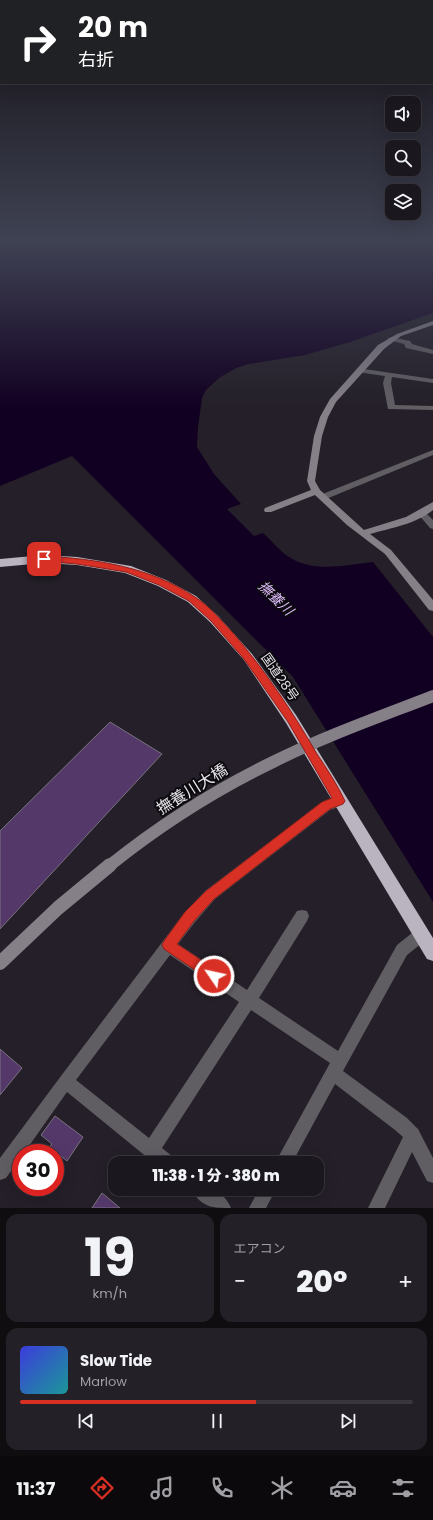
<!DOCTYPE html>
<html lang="ja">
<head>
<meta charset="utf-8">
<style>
	:root { --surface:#1b171e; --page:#242027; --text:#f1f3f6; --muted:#a09fa4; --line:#39363c; --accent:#d93025 }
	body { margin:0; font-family:Poppins,"Noto Sans JP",sans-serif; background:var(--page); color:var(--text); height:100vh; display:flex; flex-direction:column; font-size:15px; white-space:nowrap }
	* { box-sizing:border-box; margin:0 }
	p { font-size:13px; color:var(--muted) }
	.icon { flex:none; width:22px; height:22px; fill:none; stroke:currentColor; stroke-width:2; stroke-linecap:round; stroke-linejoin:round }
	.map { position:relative; height:1208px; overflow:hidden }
	.panel { display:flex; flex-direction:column; gap:6px; padding:6px; background:#0f0d10; flex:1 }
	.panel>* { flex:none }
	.top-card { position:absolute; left:0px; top:0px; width:433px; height:84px; box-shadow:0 4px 16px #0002,0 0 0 1px var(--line); background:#202124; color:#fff; overflow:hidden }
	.controls { position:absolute; left:385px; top:96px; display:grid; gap:8px }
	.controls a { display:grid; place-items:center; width:36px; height:36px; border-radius:8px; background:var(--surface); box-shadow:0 4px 16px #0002,0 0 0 1px var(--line); font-size:20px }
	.speed { position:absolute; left:12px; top:1144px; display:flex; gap:8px; font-size:20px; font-weight:700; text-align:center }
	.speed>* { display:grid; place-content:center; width:52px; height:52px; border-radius:50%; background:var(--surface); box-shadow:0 4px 16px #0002,0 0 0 1px var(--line); line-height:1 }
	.speed .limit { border:6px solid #d22; background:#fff; color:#111 }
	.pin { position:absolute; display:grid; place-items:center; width:34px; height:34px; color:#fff; margin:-17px; border-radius:8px; box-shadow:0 2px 6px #0006 }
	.me { position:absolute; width:44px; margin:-22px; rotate:304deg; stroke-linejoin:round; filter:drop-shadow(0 0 3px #0008) }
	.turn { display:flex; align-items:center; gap:14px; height:84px; padding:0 12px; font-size:18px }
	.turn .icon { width:52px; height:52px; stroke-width:2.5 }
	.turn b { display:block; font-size:28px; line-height:34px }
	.big { font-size:30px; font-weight:800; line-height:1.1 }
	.panel .tile { flex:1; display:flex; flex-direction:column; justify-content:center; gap:6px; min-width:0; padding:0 14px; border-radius:12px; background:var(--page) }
	.panel .dial { align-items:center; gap:0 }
	.dial b { font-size:52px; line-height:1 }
	.song { display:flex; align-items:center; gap:12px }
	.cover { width:48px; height:48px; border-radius:6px; background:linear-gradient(135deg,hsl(240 70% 55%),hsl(180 70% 35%)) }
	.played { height:4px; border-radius:2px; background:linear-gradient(90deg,var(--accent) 60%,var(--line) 60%) }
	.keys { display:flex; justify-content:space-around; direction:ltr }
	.heat { display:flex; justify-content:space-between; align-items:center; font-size:22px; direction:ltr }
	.panel .tiles { flex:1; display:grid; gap:6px; grid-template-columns:1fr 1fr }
	.tile:last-child { grid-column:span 2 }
	.trip { position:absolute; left:108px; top:1156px; width:216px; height:40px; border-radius:12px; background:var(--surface); box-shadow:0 4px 16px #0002,0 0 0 1px var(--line); font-weight:800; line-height:40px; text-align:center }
	.tabs { display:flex; height:64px; justify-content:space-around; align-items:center; background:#0b090c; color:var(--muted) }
	.tabs .icon { width:28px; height:28px }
	.tabs .selected { color:var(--accent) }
	.tabs b { font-size:18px; color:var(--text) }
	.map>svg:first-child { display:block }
	.water { fill:#120022 }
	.building { fill:#54386a; stroke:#79737e }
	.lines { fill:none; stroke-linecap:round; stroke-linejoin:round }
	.street { fill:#615e63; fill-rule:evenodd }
	.secondary { fill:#858088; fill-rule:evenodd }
	.highway { fill:#bab3c0; fill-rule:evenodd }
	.secondary-bridge-far1 { stroke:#858088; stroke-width:12 }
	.secondary-bridge { stroke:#858088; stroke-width:14 }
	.route { fill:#d93025; stroke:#8d1f18 }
	.labels { text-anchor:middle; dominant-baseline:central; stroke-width:4; stroke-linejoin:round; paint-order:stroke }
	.street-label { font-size:13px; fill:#e7e4ea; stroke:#0c0a0e }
	.water-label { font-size:14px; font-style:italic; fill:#dbb9f8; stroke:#0c0a0e }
	.near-street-label { font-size:16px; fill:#e7e4ea; stroke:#0c0a0e }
</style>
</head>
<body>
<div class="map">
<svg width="433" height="1208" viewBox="0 0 433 1208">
	<rect width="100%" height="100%" fill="#241f28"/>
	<!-- water -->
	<path class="water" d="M24,239H97L102,241L121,239H433V313L350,342L305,355L249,364L236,368L219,378L206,390L202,398L198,427L197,447L214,474L241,504L227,509L254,536L263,533C271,540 278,549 286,555C312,574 344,565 373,562L433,637V902L293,677L72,456L0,486V242Z"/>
	<!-- building -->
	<g class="building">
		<path d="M110,722L162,754L0,929V831Z"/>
		<path d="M0,1049L22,1068L0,1095Z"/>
		<path d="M55,1116L83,1137L67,1161L49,1147L52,1144L41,1135Z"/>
		<path d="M102,1193L120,1208H92Z"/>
	</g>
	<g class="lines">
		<!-- street -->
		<g class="street">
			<path d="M391,337L410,341L412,344L433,350V354L406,348L404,344L389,340L387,339Z"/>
			<path d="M357,368L433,379V383L392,377L391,383L395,405L433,406V410L388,409L383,383L385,376L357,372Z"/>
			<path d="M433,450V455L326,499H320L319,497L320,495Z"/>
			<path d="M422,511L425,512L433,520V529L430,528L418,514Z"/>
			<path d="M340,796L344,797L346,801L344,805L330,810L215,899L195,922L178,944L247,990L297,911L302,910L307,911L309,916L307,921L259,998L338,1051L397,945L417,929L422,927L427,929L429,934L427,939L407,955L343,1071L407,1118L418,1129L433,1158V1183L427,1181L412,1152L385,1208H368L403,1137L395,1130L335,1084L292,1163H275L330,1063L251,1010L162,1148L173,1157L175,1163H154L67,1092L24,1153H21V1157L6,1178L0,1180V1158L61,1076L185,912L205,891L322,802ZM170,955L239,1002L149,1138L76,1080Z"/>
			<path d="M192,1189C209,1189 223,1189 231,1208C214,1208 200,1208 192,1189Z"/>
			<path d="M259,1189H276L266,1208H249Z"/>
		</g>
		<!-- secondary -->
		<path class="secondary" d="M433,321V325L401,336L384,349L336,402L328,417L322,436L315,481L320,490L364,530L406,517L433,502V510C416,524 391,528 370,534L391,550L433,600V611L429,610L385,554L347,525L315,495L271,512H265L264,510L265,508L311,490L307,481L314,436L320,417L330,399L378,345L397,334Z"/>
		<!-- highway -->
		<path class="highway" d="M44,555L77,557L131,566L166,580L196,596L218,616L252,654L296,715L433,938V961L427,959L286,723L244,660L210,622L188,602L158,586L125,573L77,565L44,563L0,567V559Z"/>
		<!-- secondary-bridge-far1 -->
		<path class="secondary-bridge-far1" d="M109,866C160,825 215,790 273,762C325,736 379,717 433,696"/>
		<!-- secondary-bridge -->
		<path class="secondary-bridge" d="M0,963L58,908L110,865"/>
	</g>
	<!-- sky -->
	<linearGradient id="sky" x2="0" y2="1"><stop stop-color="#141116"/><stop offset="0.59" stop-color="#3f4253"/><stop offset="1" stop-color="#3f4253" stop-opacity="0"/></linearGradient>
	<rect width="433" height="408" fill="url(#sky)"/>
	<!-- route -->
	<path class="route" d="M44,556C97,559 150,567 195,597C209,606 221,620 232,632C265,670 292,711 317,754C327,769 337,784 345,801L343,804L330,809L214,899L194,921L177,944L219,972L221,976L219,981L214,983L164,949L162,945L164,941L185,912L206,891L322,802L332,798L288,722L244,659L211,621L189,601L159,585L126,572L77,564L41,561L40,559L41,557Z"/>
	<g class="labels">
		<!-- street labels -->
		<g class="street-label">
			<text transform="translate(280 677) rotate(55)">国道28号</text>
		</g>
		<!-- water labels -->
		<g class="water-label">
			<text transform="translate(276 598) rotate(44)">撫養川</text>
		</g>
		<!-- near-street labels -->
		<g class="near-street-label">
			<text transform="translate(192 789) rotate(-32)">撫養川大橋</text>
		</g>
	</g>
</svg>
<div class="controls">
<a><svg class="icon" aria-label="sound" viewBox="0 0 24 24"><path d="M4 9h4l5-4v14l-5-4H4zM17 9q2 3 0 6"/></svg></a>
<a><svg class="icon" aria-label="search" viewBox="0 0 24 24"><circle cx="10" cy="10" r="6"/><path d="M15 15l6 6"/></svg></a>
<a><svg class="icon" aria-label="layers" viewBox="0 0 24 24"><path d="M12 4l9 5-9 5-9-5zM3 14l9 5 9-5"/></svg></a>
</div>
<div class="speed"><div class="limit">30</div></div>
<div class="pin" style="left:44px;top:559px;background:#d93025"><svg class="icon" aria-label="arrive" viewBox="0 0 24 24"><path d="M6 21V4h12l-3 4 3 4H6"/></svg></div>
<svg class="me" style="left:214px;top:976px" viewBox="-20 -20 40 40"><circle r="17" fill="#d93025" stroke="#fff" stroke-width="3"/><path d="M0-11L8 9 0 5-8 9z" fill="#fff"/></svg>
<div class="trip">11:38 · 1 分 · 380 m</div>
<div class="top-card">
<div class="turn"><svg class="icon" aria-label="right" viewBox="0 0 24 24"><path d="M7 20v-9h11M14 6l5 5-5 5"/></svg><div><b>20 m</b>右折</div></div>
</div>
</div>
<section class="panel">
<div class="tiles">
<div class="tile dial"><b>19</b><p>km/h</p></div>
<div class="tile"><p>エアコン</p>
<div class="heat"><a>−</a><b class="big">20°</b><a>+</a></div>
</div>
<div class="tile">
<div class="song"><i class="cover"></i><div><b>Slow Tide</b><p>Marlow</p></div></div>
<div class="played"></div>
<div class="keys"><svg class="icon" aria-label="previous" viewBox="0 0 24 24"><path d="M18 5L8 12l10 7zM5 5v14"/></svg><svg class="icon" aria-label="pause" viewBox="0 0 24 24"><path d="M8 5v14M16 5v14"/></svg><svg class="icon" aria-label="next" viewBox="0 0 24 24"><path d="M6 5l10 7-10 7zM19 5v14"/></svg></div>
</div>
</div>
</section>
<nav class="tabs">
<b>11:37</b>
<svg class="icon selected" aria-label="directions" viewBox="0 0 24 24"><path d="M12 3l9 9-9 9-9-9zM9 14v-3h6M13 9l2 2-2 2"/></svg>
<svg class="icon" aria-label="music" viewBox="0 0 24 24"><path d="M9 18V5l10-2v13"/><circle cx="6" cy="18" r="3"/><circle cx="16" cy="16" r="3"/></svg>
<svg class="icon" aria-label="phone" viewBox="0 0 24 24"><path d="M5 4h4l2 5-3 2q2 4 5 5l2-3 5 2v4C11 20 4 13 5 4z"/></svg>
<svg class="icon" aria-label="climate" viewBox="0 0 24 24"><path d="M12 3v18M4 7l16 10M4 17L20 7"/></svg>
<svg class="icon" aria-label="car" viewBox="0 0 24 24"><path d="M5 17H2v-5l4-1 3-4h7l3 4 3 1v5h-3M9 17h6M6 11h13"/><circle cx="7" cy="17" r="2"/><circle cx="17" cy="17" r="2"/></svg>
<svg class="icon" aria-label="filters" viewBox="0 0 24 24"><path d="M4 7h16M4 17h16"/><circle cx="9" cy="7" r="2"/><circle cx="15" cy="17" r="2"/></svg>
</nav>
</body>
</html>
